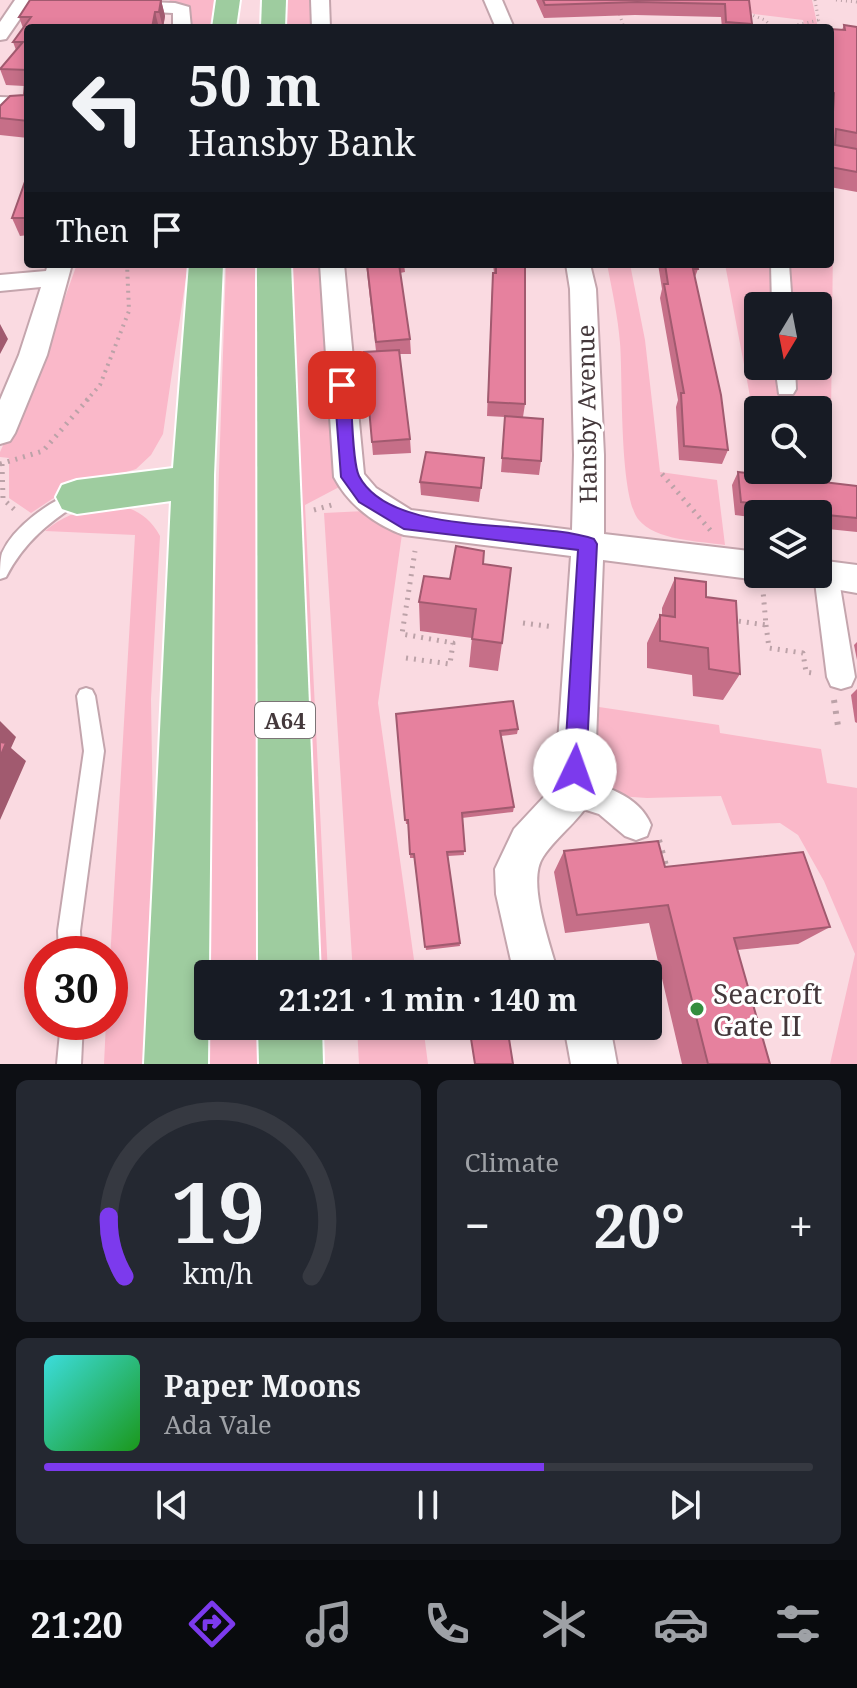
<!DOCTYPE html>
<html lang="en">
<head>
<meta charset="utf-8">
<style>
	:root { --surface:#171b24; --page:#242831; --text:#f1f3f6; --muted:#9ea1a6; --line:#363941; --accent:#7c3aed }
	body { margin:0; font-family:"Noto Serif",serif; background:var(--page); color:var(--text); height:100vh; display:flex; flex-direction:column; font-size:30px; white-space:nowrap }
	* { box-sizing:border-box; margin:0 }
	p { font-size:26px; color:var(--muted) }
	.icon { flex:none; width:44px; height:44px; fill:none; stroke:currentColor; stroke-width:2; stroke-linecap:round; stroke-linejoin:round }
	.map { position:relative; height:1064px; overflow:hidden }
	.drawer { display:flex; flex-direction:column; gap:16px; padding:16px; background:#0d0f14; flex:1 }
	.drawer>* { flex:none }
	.hud { position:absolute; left:24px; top:24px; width:810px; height:244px; border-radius:8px; box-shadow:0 4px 12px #0003; background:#171b24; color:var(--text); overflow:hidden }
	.needle { width:52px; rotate:190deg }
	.tools { position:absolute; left:744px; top:292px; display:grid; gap:16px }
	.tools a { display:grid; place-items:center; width:88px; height:88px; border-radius:8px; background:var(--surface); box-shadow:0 4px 12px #0003; font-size:40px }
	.speed { position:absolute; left:24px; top:936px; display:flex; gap:16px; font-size:40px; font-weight:700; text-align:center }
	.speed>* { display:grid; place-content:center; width:104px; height:104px; border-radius:50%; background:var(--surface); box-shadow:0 4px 12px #0003; line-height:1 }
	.speed .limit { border:12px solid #d22; background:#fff; color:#111 }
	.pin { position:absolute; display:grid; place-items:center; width:68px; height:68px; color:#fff; margin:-34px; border-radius:16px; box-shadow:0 4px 12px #0006 }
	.me { position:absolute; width:88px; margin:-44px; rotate:3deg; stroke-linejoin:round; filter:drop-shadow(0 0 6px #0008) }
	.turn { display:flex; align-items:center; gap:28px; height:168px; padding:0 32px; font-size:36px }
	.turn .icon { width:104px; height:104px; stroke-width:2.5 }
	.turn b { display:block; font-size:56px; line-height:68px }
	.then { display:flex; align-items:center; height:76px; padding:0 32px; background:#0003; gap:16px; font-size:30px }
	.big { font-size:60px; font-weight:700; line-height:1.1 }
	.drawer .widget { flex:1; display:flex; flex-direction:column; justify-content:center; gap:12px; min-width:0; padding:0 28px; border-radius:12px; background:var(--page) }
	.drawer .dial { align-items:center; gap:0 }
	.dial svg { height:208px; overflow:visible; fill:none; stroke:var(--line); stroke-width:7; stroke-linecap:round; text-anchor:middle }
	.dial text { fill:var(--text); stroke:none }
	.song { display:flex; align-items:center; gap:24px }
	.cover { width:96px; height:96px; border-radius:12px; background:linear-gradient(135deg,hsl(180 70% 55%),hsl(120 70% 35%)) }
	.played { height:8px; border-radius:4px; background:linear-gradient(90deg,var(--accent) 65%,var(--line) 65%) }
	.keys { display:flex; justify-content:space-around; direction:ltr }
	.heat { display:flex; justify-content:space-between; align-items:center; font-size:44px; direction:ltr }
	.drawer .tiles { flex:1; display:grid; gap:16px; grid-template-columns:1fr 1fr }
	.widget:last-child { grid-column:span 2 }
	.trip { position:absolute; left:194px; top:960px; width:468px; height:80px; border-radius:8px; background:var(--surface); box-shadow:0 4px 12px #0003; font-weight:700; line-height:80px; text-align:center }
	.tab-bar { display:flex; height:128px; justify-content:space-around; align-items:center; background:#090b0e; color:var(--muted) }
	.tab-bar .icon { width:56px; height:56px }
	.tab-bar .current { color:var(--accent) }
	.tab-bar b { font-size:36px; color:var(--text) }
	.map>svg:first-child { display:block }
	.green { fill:#fab8c9; fill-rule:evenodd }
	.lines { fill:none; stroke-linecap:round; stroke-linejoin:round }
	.service-casing { stroke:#c4a5ad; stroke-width:4 }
	.pedestrian-casing { stroke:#c4a5ad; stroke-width:4 }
	.minor-casing { stroke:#c4a5ad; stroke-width:4 }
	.trunk-casing { stroke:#fff; stroke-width:4 }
	.path-far3 { stroke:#bca2a8; stroke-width:3; stroke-dasharray:1 4; stroke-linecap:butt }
	.path-far2 { stroke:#bca2a8; stroke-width:4; stroke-dasharray:2 5; stroke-linecap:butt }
	.path-far1 { stroke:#bca2a8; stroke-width:5; stroke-dasharray:2 6; stroke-linecap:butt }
	.path { stroke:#bca2a8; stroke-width:6; stroke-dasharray:3 8; stroke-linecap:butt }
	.service { fill:#fff; fill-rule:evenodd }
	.pedestrian { fill:#fff; fill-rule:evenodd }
	.minor { fill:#fff; fill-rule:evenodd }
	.trunk { fill:#9ecc9f; fill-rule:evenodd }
	.wall { fill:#c66f88 }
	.shaded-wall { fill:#a15a6f }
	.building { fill:#e6819e; stroke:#a15a6f; stroke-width:2 }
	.route { fill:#7c3aed; stroke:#51269a; stroke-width:2 }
	.poi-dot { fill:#338e3e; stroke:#fff; stroke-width:3 }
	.labels { text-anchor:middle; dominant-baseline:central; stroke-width:6; stroke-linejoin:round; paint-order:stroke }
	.shield { fill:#fff; stroke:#7c7476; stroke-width:2 }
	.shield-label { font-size:22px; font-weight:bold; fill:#44383b }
	.street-label { font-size:24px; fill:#44383b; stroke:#fff }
	.near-poi-label { font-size:28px; fill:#44383b; stroke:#fff; text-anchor:start }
</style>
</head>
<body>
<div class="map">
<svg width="857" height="1064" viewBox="0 0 857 1064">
	<rect width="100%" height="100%" fill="#fadae1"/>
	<!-- green -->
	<g class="green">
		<path d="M169,0H214L212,28H188L177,6Z"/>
		<path d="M285,0H311V28H284Z"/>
		<path d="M718,0H812L818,28H805L803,20L754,14Z"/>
		<path d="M830,243L833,244L831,417L818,415V410L752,407L725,264H830ZM758,306H818V366H758Z"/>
		<path d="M77,264H188L163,434L151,455L136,469L76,488L52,499L31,513L9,498V458L0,457V452L45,353Z"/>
		<path d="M226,264H258L257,483L262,974H208V1026H263V1064H199Z"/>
		<path d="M289,264H320L333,467L343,485L305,505L328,974H314Z"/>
		<path d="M607,264H630L645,340L660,472L717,480L725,545C700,541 655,541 638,519C619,493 623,380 620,343C618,317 612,290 607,264Z"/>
		<path d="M121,505C140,512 150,518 160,536L151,699L155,944L147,1064H104L106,1022H110V960L135,535L45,531C69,511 90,508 121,505Z"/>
		<path d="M365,511L402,534L378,703L416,974H353L324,513Z"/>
		<path d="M579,704L719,725L720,733L821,749L827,783L857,788V1064H830L855,954L824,881L798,835L780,823L732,825L721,796L647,798L574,793Z"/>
		<path d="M357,1026H423L428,1064H359Z"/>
	</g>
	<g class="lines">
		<!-- service casing -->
		<g class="service-casing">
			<g id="service">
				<path d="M77,491L85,497L82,501C49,522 24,542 6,577L0,579C0,571 0,560 2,553C14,526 50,501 77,491Z"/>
				<path d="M86,688L92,690L95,696L104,751L80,931L81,954H59L58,931L84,751L77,696L80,690Z"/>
				<path d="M61,1022H83L81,1064H57Z"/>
			</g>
		</g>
		<!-- pedestrian casing -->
		<g class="pedestrian-casing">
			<g id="pedestrian">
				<path d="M771,264H789L792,306H772Z"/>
				<path d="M775,366H795L796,389L793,394H779Z"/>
				<path d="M826,564L835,567L838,574L855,677L851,686L841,689L831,686L827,677L814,574H818V566Z"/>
				<path d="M574,778C603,785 639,795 651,825L647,836L636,840L625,836L599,814L564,803L559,793L564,783Z"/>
			</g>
		</g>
		<!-- minor casing -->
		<g class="minor-casing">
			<g id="minor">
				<path d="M15,0H33L6,39L0,40V22Z"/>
				<path d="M311,0H329L330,28H312Z"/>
				<path d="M484,0H502L514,28H496Z"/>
				<path d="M119,1L175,3L189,7L191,28H173V13L113,10L110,6L113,2Z"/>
				<path d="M0,97L28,98V110L0,109Z"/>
				<path d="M48,264H72L47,355L15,433L10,441L0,444V400L19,355L41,287L0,291V275L46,271Z"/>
				<path d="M320,264H344L364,474L376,488L411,510L572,530L574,455L570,289L566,264H590L596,289L604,455V534L758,552V574H770L758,580L603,560L594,793C583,819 558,834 543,857C526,882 551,946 558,974H514L496,894L495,869L514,829L555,785L571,556L404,535C375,525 348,504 334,477Z"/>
				<path d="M818,560L857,565V593L806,584L801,574H818Z"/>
				<path d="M564,1026H610L617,1064H571Z"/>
			</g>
		</g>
		<!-- trunk casing -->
		<g class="trunk-casing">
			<g id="trunk">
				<path d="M216,0H240L236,28H212Z"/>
				<path d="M262,0H286L285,28H261Z"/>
				<path d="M189,264H223L214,475L208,1064H144L171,501L77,514L62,509L56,497L62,485L77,480L173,468Z"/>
				<path d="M257,264H291L320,974H258Z"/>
				<path d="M258,1026H322L323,1064H259Z"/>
			</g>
		</g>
		<!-- path-far3 -->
		<g class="path-far3">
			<path d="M615,0L624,28"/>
			<path d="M815,0L820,28"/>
			<path d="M836,0L857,2"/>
			<path d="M744,12L765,20L773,28"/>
			<path d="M783,28L819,20"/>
		</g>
		<!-- path-far2 -->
		<path class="path-far2" d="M86,401L100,385L129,311L127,264"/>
		<!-- path-far1 -->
		<g class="path-far1">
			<path d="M0,464L43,451L88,399"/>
			<path d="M2,464L3,499L17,512"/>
			<path d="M662,474L711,531"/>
			<path d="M314,510L335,504"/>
			<path d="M731,620L766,625L763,591"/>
			<path d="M523,623L554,627"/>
			<path d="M766,625L769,648L803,653L806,672L812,673"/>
			<path d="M406,658L450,664L453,643L402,634L415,551"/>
		</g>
		<!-- path -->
		<g class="path">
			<path d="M834,700L838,726"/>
			<path d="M659,840L668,873"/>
		</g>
		<!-- service -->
		<use href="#service" class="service"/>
		<!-- pedestrian -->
		<use href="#pedestrian" class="pedestrian"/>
		<!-- minor -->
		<use href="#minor" class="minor"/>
		<!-- trunk -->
		<use href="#trunk" class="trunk"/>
	</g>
	<!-- wall -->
	<g class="wall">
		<path d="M161,0L165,16L163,28H28V138L0,135V106L24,95V86L6,85L0,69L16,50L13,42L23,28L19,17Z"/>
		<path d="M536,0H749L752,24L750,28H722L721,17L635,15L544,18Z"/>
		<path d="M844,25L857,27V192L830,187V29L842,30Z"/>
		<path d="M28,172V235L20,236L12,218Z"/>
		<path d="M366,264H404L405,272L400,273L410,339L411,354H399L410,439L411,453L373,455L364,352L376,351Z"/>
		<path d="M493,264H525V404L523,417L541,461L539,475L501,472L505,417L487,416L492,287L494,273Z"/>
		<path d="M658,264H697L698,269L695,277L728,450L722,464L679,460L676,407L678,400L660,298L662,289Z"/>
		<path d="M483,472L479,502L421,495L420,482Z"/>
		<path d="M738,472L857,486V532L818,528V514H758V518L735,515L732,485Z"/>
		<path d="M483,564L502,643L498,671L469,667L472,638L420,631L419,602L450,579Z"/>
		<path d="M675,578L706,597L740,674L723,700L693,696L692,675L647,668V643L660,615H662V608Z"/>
		<path d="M857,642V660L854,645Z"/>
		<path d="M857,689V723L855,722L851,695Z"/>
		<path d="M396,714L518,729L517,734L501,736L514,807L513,812L462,818L464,855L448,856L460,946L426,950L414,858H410L409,824H406Z"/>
		<path d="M564,851L665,867L830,927L798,944L737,950L770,1064H682L649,923L565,933L554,872Z"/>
	</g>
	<!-- shaded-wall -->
	<g class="shaded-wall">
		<path d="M161,0L165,16L163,28L159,12Z"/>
		<path d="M155,12L159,28H152Z"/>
		<path d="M0,324L8,339L0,354Z"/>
		<path d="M0,721L16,737L11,748L26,761L0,820Z"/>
	</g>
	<!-- building -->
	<g class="building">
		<path d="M30,0H161L159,12H155L152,28H28V70L0,69L23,42H13L31,17H19Z"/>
		<path d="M543,0H749L752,24L726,22L725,4L637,2L545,5Z"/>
		<path d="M844,25L857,27V133L836,129L835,145L857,149V172L830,167L834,93L830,92V29L845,30Z"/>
		<path d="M28,78V121L0,118V106L10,96L24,95L25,81Z"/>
		<path d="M28,172V218H12L27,176Z"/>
		<path d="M367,264H399L410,339L376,342Z"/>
		<path d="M496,264H525V404L488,402L493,273H496Z"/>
		<path d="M665,264H697L698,269H693L721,395L728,450L684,446L681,393H684L664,284H668Z"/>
		<path d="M399,350L410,439L372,442L364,352Z"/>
		<path d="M505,416L543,419L541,461L502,458Z"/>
		<path d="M426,452L484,458L481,488L420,482Z"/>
		<path d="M738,472L857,486V518L827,515L826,511L741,502Z"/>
		<path d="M456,546L484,551L483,564L511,568L502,643L472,639L476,609L419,602L424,576L450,579Z"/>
		<path d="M675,578L706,582V597L736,601L740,674L709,669L708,648L660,641V615L675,617Z"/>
		<path d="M513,701L518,729L500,731L514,807L462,813L465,851L447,852L460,943L425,947L414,854H410L408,820H405L396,714Z"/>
		<path d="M0,742L6,743L0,757Z"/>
		<path d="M658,841L665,867L803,852L830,927L734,938L770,1064H708L668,905L577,915L564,851Z"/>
		<path d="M469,1026H507L513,1064H475Z"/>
	</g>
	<!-- route -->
	<path class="route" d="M342,380L350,385C352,404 352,463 359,476C392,539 534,518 594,539L597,544L586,770L583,778L575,781L568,778L564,770L578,550L404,529L359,502L341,477L334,385Z"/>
	<!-- markers -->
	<circle class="poi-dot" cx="697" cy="1009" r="8"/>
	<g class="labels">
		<!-- shield labels -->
		<rect class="shield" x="255" y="702" width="60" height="36" rx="6"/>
		<g class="shield-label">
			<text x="285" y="720">A64</text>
		</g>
		<!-- street labels -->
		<g class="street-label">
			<text transform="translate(586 414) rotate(-91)">Hansby Avenue</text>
		</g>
		<!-- near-poi labels -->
		<g class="near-poi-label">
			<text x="713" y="993">Seacroft<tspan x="713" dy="32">Gate II</tspan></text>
		</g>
	</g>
</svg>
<div class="tools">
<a><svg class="needle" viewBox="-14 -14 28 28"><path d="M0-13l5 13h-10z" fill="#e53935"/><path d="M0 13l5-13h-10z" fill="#9ea1a6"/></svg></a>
<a><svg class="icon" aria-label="search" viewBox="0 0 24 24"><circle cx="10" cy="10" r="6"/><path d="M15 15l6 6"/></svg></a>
<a><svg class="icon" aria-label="layers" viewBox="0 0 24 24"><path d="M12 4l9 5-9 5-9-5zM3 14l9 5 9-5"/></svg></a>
</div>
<div class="speed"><div class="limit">30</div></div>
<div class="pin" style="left:342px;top:385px;background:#d93025"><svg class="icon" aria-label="arrive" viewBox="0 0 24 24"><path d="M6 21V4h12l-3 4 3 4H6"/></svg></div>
<svg class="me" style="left:575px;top:770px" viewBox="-20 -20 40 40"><circle r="19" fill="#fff"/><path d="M0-13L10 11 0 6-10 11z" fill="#7c3aed"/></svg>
<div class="trip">21:21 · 1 min · 140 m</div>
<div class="hud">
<div class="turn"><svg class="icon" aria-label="left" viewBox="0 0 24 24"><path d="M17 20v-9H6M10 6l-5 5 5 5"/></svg><div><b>50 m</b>Hansby Bank</div></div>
<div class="then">Then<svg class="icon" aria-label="arrive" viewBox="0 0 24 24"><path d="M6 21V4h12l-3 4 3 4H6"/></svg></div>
</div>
</div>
<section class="drawer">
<div class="tiles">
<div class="widget dial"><svg viewBox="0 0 100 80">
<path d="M14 69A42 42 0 1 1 86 69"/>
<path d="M14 69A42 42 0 0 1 8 46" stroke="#7c3aed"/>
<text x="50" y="56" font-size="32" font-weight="700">19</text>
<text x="50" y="72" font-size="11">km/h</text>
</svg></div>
<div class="widget"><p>Climate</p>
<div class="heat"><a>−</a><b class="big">20°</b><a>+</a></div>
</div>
<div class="widget">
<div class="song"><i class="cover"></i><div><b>Paper Moons</b><p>Ada Vale</p></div></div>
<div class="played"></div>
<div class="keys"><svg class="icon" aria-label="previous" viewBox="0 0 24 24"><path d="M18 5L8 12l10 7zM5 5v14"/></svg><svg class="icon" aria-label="pause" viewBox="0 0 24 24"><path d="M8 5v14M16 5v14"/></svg><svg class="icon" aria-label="next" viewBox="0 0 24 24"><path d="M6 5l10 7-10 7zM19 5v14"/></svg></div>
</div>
</div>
</section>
<nav class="tab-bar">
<b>21:20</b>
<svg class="icon current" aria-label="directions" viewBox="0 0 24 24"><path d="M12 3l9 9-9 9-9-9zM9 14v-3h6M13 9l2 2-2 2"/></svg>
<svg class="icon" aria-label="music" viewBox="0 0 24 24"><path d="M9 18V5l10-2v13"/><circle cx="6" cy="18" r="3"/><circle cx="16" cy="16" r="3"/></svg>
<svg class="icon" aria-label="phone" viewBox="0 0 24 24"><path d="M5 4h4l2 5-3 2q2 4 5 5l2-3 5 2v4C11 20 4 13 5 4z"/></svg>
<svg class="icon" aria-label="climate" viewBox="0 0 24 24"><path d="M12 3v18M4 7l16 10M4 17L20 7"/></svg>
<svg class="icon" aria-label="car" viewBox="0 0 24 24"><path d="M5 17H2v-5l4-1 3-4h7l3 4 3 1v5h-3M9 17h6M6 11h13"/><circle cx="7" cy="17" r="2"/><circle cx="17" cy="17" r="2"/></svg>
<svg class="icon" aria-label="filters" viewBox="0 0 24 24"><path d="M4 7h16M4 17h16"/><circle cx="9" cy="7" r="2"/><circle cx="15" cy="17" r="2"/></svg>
</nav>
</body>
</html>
